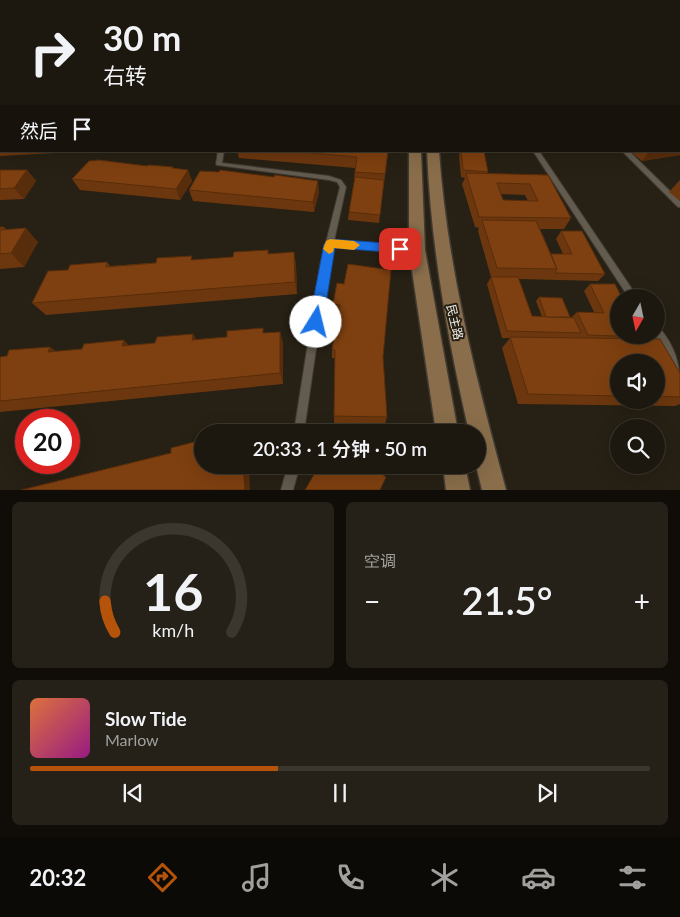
<!DOCTYPE html>
<html lang="zh">
<head>
<meta charset="utf-8">
<style>
	:root { --surface:#1d180f; --page:#252118; --text:#f1f3f6; --muted:#a0a09e; --line:#3b372f; --accent:#b45309 }
	body { margin:0; font-family:Lato,"Noto Sans SC",sans-serif; background:var(--page); color:var(--text); height:100vh; display:flex; flex-direction:column; font-size:19px; white-space:nowrap }
	* { box-sizing:border-box; margin:0 }
	p { font-size:16px; color:var(--muted) }
	.icon { flex:none; width:28px; height:28px; fill:none; stroke:currentColor; stroke-width:2; stroke-linecap:round; stroke-linejoin:round }
	.map { position:relative; height:490px; overflow:hidden }
	.drawer { display:flex; flex-direction:column; gap:12px; padding:12px; background:#100d08; flex:1 }
	.drawer>* { flex:none }
	.guide { position:absolute; left:0px; top:0px; width:680px; height:152px; box-shadow:0 5px 20px #0002,0 0 0 1px var(--line); background:#1d180f; color:var(--text); overflow:hidden }
	.needle { width:32px; rotate:189deg }
	.tools { position:absolute; left:610px; top:289px; display:grid; gap:10px }
	.tools a { display:grid; place-items:center; width:55px; height:55px; border-radius:50%; background:var(--surface); box-shadow:0 5px 20px #0002,0 0 0 1px var(--line); font-size:25px }
	.speed { position:absolute; left:15px; top:409px; display:flex; gap:10px; font-size:25px; font-weight:700; text-align:center }
	.speed>* { display:grid; place-content:center; width:65px; height:65px; border-radius:50%; background:var(--surface); box-shadow:0 5px 20px #0002,0 0 0 1px var(--line); line-height:1 }
	.speed .limit { border:8px solid #d22; background:#fff; color:#111 }
	.pin { position:absolute; display:grid; place-items:center; width:42px; height:42px; color:#fff; margin:-21px; border-radius:10px; box-shadow:0 2px 8px #0006 }
	.me { position:absolute; width:55px; margin:-28px; rotate:9deg; stroke-linejoin:round; filter:drop-shadow(0 0 4px #0008) }
	.turn { display:flex; align-items:center; gap:18px; height:105px; padding:0 20px; font-size:22px }
	.turn .icon { width:65px; height:65px; stroke-width:2.5 }
	.turn b { display:block; font-size:35px; line-height:42px }
	.then { display:flex; align-items:center; height:48px; padding:0 20px; background:#0003; gap:10px; font-size:19px }
	.big { font-size:38px; font-weight:600; line-height:1.1 }
	.drawer .widget { flex:1; display:flex; flex-direction:column; justify-content:center; gap:8px; min-width:0; padding:0 18px; border-radius:8px; background:var(--page) }
	.drawer .dial { align-items:center; gap:0 }
	.dial svg { height:130px; overflow:visible; fill:none; stroke:var(--line); stroke-width:7; stroke-linecap:round; text-anchor:middle }
	.dial text { fill:var(--text); stroke:none }
	.song { display:flex; align-items:center; gap:15px }
	.cover { width:60px; height:60px; border-radius:8px; background:linear-gradient(135deg,hsl(20 70% 55%),hsl(310 70% 35%)) }
	.played { height:5px; border-radius:2px; background:linear-gradient(90deg,var(--accent) 40%,var(--line) 40%) }
	.keys { display:flex; justify-content:space-around; direction:ltr }
	.heat { display:flex; justify-content:space-between; align-items:center; font-size:28px; direction:ltr }
	.drawer .tiles { flex:1; display:grid; gap:12px; grid-template-columns:1fr 1fr }
	.widget:last-child { grid-column:span 2 }
	.trip { position:absolute; left:194px; top:424px; width:292px; height:50px; border-radius:25px; background:var(--surface); box-shadow:0 5px 20px #0002,0 0 0 1px var(--line); font-weight:600; line-height:50px; text-align:center }
	.tabs { display:flex; height:80px; justify-content:space-around; align-items:center; background:#0c0a06; color:var(--muted) }
	.tabs .icon { width:35px; height:35px }
	.tabs .current { color:var(--accent) }
	.tabs b { font-size:22px; color:var(--text) }
	.map>svg:first-child { display:block }
	.lines { fill:none; stroke-linecap:round; stroke-linejoin:round }
	.lane-casing { stroke:#413b34; stroke-width:2 }
	.secondary-casing { stroke:#413b34; stroke-width:3 }
	.lane { fill:#635b4e; fill-rule:evenodd }
	.secondary { fill:#8a6e4b; fill-rule:evenodd }
	.wall { fill:#6c370e; fill-rule:evenodd }
	.shaded-wall { fill:#582d0b }
	.building { fill:#7e4010; stroke:#582d0b; fill-rule:evenodd }
	.route { fill:#1a73e8; stroke:#114b97 }
	.slow { fill:#f59e0b }
	.labels { text-anchor:middle; dominant-baseline:central; stroke-width:4; stroke-linejoin:round; paint-order:stroke }
	.street-label { font-size:12px; fill:#f0ebe3; stroke:#272014 }
</style>
</head>
<body>
<div class="map">
<svg width="680" height="490" viewBox="0 0 680 490">
	<rect width="100%" height="100%" fill="#272014"/>
	<g class="lines">
		<!-- lane casing -->
		<g class="lane-casing">
			<g id="lane">
				<path d="M218,151H224L222,163L329,176L341,180L346,187L334,241L417,247L420,248L421,250L420,252L417,253L332,247L328,266L304,432H294L320,266L340,187L337,182L329,180L217,165L216,164Z"/>
				<path d="M533,151H539L638,298H629Z"/>
				<path d="M622,151H629L680,201V207H678Z"/>
				<path d="M656,326L659,327C675,347 680,362 680,388L677,386L662,345L654,335H656Z"/>
				<path d="M288,465H300L293,490H281Z"/>
			</g>
		</g>
		<!-- secondary casing -->
		<g class="secondary-casing">
			<g id="secondary">
				<path d="M409,151H421L425,250L458,432H436L409,250Z"/>
				<path d="M427,151H439C447,267 476,378 506,490H482L476,465L478,432H469C448,339 431,247 427,151Z"/>
				<path d="M443,465H465L470,490H446Z"/>
			</g>
		</g>
		<!-- lane -->
		<use href="#lane" class="lane"/>
		<!-- secondary -->
		<use href="#secondary" class="secondary"/>
	</g>
	<!-- wall -->
	<g class="wall">
		<rect x="679" y="84" width="1" height="28"/>
		<rect x="0" y="99" width="1" height="22"/>
		<path d="M680,129V155L642,161L630,151H679Z"/>
		<path d="M0,130H1V151H56L55,153L0,156Z"/>
		<path d="M237,151H388L379,223L348,220L349,212L354,181L355,168L239,158Z"/>
		<path d="M460,151H484L488,172L487,174L548,175L571,218L564,229H540L551,254H563L556,239L561,231L605,274L598,281L519,279L532,316L542,317L536,301L539,297L570,317H572L577,312H594L584,291L590,284L644,337L642,338L680,373V404L675,406L518,404L502,348L510,338H502L487,284L491,277L478,231L479,228L475,227L462,184L465,178L461,177L459,156ZM501,194L525,195L528,201L503,200ZM619,362H656V400H619Z"/>
		<path d="M147,166L188,170L192,181L180,200L80,190L72,179Z"/>
		<path d="M0,170H27L36,181L24,199L0,200Z"/>
		<path d="M274,177L319,192L314,212L193,201L189,190Z"/>
		<path d="M680,180V201L669,192Z"/>
		<path d="M0,227H4L7,230L38,242L24,267L0,269Z"/>
		<path d="M268,250L269,254L294,252L296,266L297,294L46,315L32,303L68,270L107,262L110,266L233,257Z"/>
		<path d="M337,283L383,357L387,417L385,424H334L335,358H332V349L338,315L333,314V304Z"/>
		<path d="M280,332L283,344V384L0,412V357L7,356L50,347L57,352Z"/>
	</g>
	<!-- shaded-wall -->
	<g class="shaded-wall">
		<rect x="0" y="84" width="1" height="11"/>
		<path d="M680,145V155L642,161L649,151H679V146Z"/>
		<path d="M27,170L36,181L24,199L14,188Z"/>
		<path d="M188,170L192,181L180,200L176,189Z"/>
		<path d="M318,181L319,192L314,212L313,202Z"/>
		<path d="M26,228L38,242L24,267L11,253Z"/>
		<path d="M294,252L296,266L297,294L295,282Z"/>
		<path d="M280,332L283,344V384L280,373Z"/>
		<path d="M193,334L200,346L192,340Z"/>
		<path d="M124,340L135,352L122,346Z"/>
		<path d="M50,347L65,358L48,352Z"/>
		<path d="M243,465H249L250,490H245Z"/>
	</g>
	<!-- building -->
	<g class="building">
		<rect x="679" y="84" width="1" height="12"/>
		<rect x="0" y="99" width="1" height="11"/>
		<path d="M679,129H680V145L679,146Z"/>
		<rect x="0" y="130" width="1" height="15"/>
		<path d="M289,151H388L385,174L355,172L357,157Z"/>
		<path d="M461,151H484L488,172L463,170Z"/>
		<path d="M99,160L147,166L149,165L173,167L172,168L188,170L176,189L72,179L89,161Z"/>
		<path d="M0,170H27L14,188L0,189Z"/>
		<path d="M220,170L274,177L275,175L318,181L313,202L189,190L200,171L219,172Z"/>
		<path d="M466,173L548,175L571,218L479,217ZM497,183L530,184L538,201L503,200Z"/>
		<path d="M355,177L384,180L380,215L349,212Z"/>
		<path d="M482,220L536,221L557,269L497,268Z"/>
		<path d="M0,227H4L1,230L26,228L11,253L0,254Z"/>
		<path d="M561,231H582L605,274L555,273L557,269L551,254H572Z"/>
		<path d="M268,250V254L294,252L295,282L32,303L48,271L68,270L70,265L107,262L106,267L156,263L157,258L192,256L191,260L233,257L234,252Z"/>
		<path d="M348,264L391,270L383,357L387,417L334,416L335,350L332,349L340,305L333,304L337,283L344,284Z"/>
		<path d="M491,277H518L532,316L574,318L581,333L507,331Z"/>
		<path d="M590,284H615L622,298H619V335H643L644,337L588,335L577,312L604,313Z"/>
		<path d="M539,297L562,298L570,317H546Z"/>
		<path d="M263,328V333L280,332V373L0,401V357L7,356L9,350L50,347L48,352L82,349L84,344L124,340L122,346L155,343L157,337L193,334L192,340L227,337V331Z"/>
		<path d="M510,337L660,339L680,373V397L656,396V362H619V396L528,394Z"/>
		<path d="M337,425L391,426V432H336Z"/>
		<path d="M202,440V465H243L245,490H21L171,453V448Z"/>
		<path d="M326,465H368L386,477L380,490H305L319,466Z"/>
	</g>
	<!-- sky -->
	<linearGradient id="sky" x2="0" y2="1"><stop stop-color="#15120b"/><stop offset="0.55" stop-color="#414245"/><stop offset="1" stop-color="#414245" stop-opacity="0"/></linearGradient>
	<rect width="680" height="152" fill="url(#sky)"/>
	<!-- route -->
	<path class="route" d="M330,239L400,244L405,249L400,253L335,248L323,322L321,326L316,328L311,326L309,322L324,244Z"/>
	<!-- slow -->
	<path class="slow" d="M330,239L354,241L360,245L354,250L334,248L333,252L329,254L323,249L326,241Z"/>
	<g class="labels">
		<!-- street labels -->
		<g class="street-label">
			<text transform="translate(455 322) rotate(77)">民主路</text>
		</g>
	</g>
</svg>
<div class="tools">
<a><svg class="needle" viewBox="-14 -14 28 28"><path d="M0-13l5 13h-10z" fill="#e53935"/><path d="M0 13l5-13h-10z" fill="#a0a09e"/></svg></a>
<a><svg class="icon" aria-label="sound" viewBox="0 0 24 24"><path d="M4 9h4l5-4v14l-5-4H4zM17 9q2 3 0 6"/></svg></a>
<a><svg class="icon" aria-label="search" viewBox="0 0 24 24"><circle cx="10" cy="10" r="6"/><path d="M15 15l6 6"/></svg></a>
</div>
<div class="speed"><div class="limit">20</div></div>
<div class="pin" style="left:400px;top:249px;background:#d93025"><svg class="icon" aria-label="arrive" viewBox="0 0 24 24"><path d="M6 21V4h12l-3 4 3 4H6"/></svg></div>
<svg class="me" style="left:316px;top:322px" viewBox="-20 -20 40 40"><circle r="19" fill="#fff"/><path d="M0-13L10 11 0 6-10 11z" fill="#1a73e8"/></svg>
<div class="trip">20:33 · 1 分钟 · 50 m</div>
<div class="guide">
<div class="turn"><svg class="icon" aria-label="right" viewBox="0 0 24 24"><path d="M7 20v-9h11M14 6l5 5-5 5"/></svg><div><b>30 m</b>右转</div></div>
<div class="then">然后<svg class="icon" aria-label="arrive" viewBox="0 0 24 24"><path d="M6 21V4h12l-3 4 3 4H6"/></svg></div>
</div>
</div>
<section class="drawer">
<div class="tiles">
<div class="widget dial"><svg viewBox="0 0 100 80">
<path d="M14 69A42 42 0 1 1 86 69"/>
<path d="M14 69A42 42 0 0 1 8 50" stroke="#b45309"/>
<text x="50" y="56" font-size="32" font-weight="700">16</text>
<text x="50" y="72" font-size="11">km/h</text>
</svg></div>
<div class="widget"><p>空调</p>
<div class="heat"><a>−</a><b class="big">21.5°</b><a>+</a></div>
</div>
<div class="widget">
<div class="song"><i class="cover"></i><div><b>Slow Tide</b><p>Marlow</p></div></div>
<div class="played"></div>
<div class="keys"><svg class="icon" aria-label="previous" viewBox="0 0 24 24"><path d="M18 5L8 12l10 7zM5 5v14"/></svg><svg class="icon" aria-label="pause" viewBox="0 0 24 24"><path d="M8 5v14M16 5v14"/></svg><svg class="icon" aria-label="next" viewBox="0 0 24 24"><path d="M6 5l10 7-10 7zM19 5v14"/></svg></div>
</div>
</div>
</section>
<nav class="tabs">
<b>20:32</b>
<svg class="icon current" aria-label="directions" viewBox="0 0 24 24"><path d="M12 3l9 9-9 9-9-9zM9 14v-3h6M13 9l2 2-2 2"/></svg>
<svg class="icon" aria-label="music" viewBox="0 0 24 24"><path d="M9 18V5l10-2v13"/><circle cx="6" cy="18" r="3"/><circle cx="16" cy="16" r="3"/></svg>
<svg class="icon" aria-label="phone" viewBox="0 0 24 24"><path d="M5 4h4l2 5-3 2q2 4 5 5l2-3 5 2v4C11 20 4 13 5 4z"/></svg>
<svg class="icon" aria-label="climate" viewBox="0 0 24 24"><path d="M12 3v18M4 7l16 10M4 17L20 7"/></svg>
<svg class="icon" aria-label="car" viewBox="0 0 24 24"><path d="M5 17H2v-5l4-1 3-4h7l3 4 3 1v5h-3M9 17h6M6 11h13"/><circle cx="7" cy="17" r="2"/><circle cx="17" cy="17" r="2"/></svg>
<svg class="icon" aria-label="filters" viewBox="0 0 24 24"><path d="M4 7h16M4 17h16"/><circle cx="9" cy="7" r="2"/><circle cx="15" cy="17" r="2"/></svg>
</nav>
</body>
</html>
